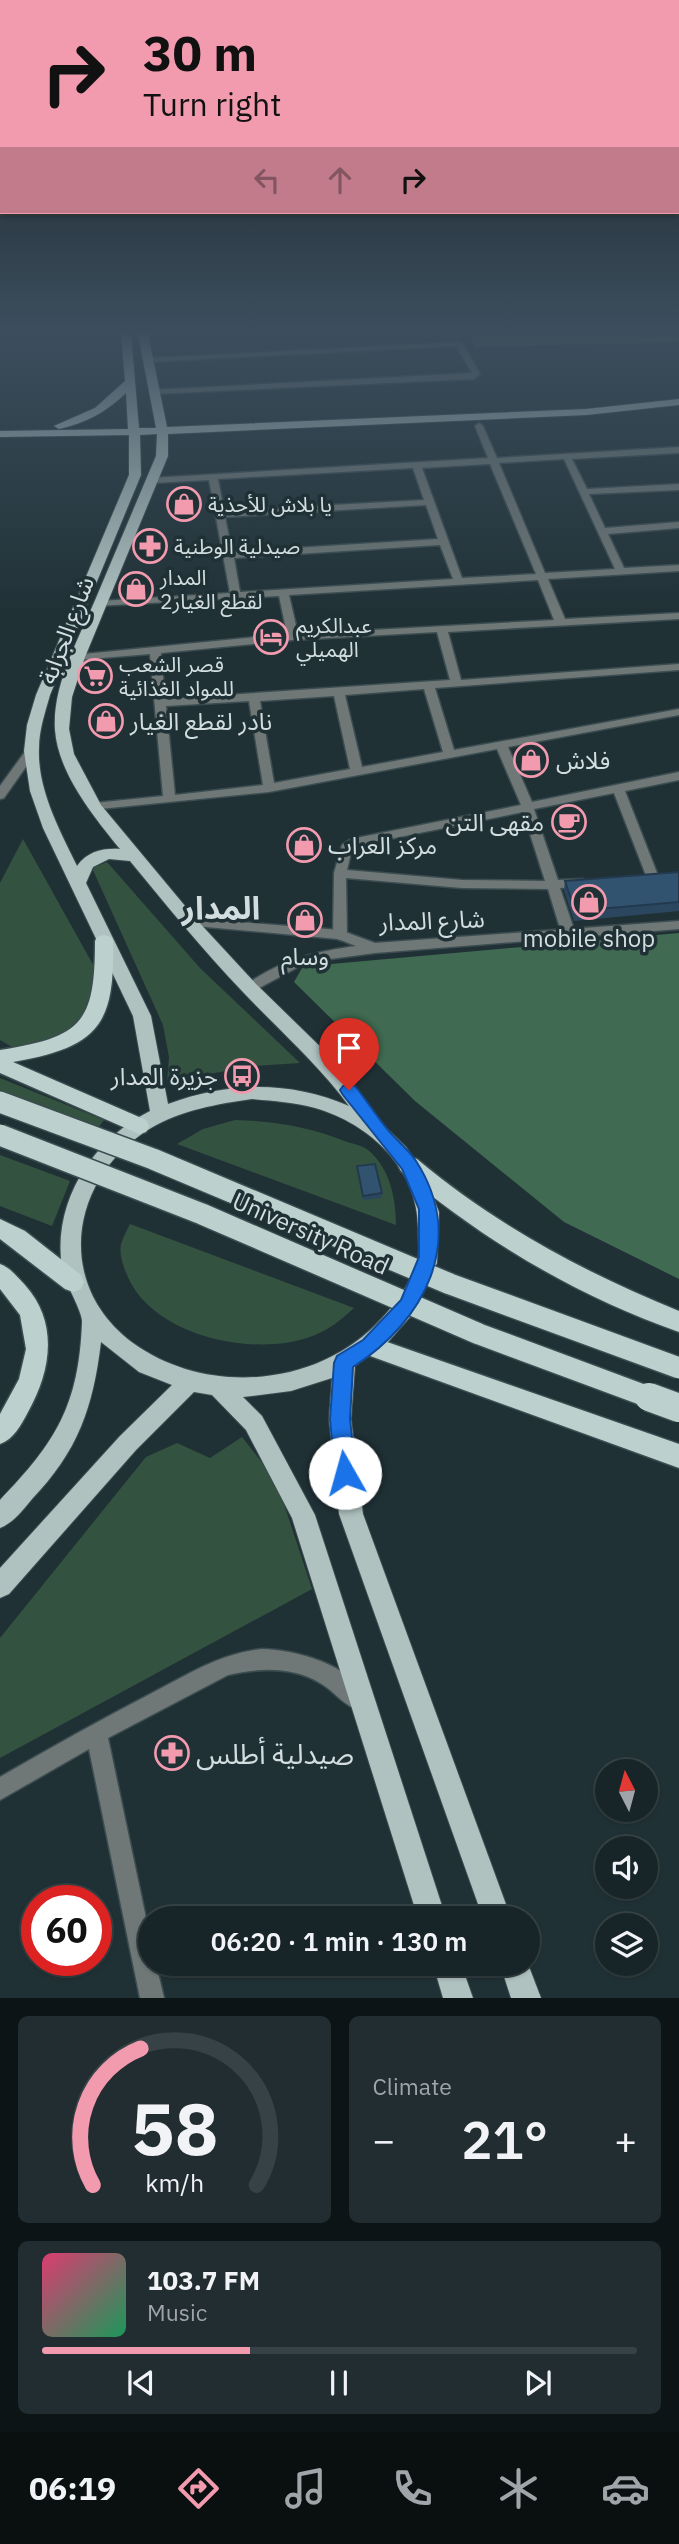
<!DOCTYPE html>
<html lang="en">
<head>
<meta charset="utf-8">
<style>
	:root { --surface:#182528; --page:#212d30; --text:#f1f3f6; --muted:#9fa5a8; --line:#364245; --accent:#f29aae }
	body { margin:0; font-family:"IBM Plex Sans","Noto Sans Arabic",sans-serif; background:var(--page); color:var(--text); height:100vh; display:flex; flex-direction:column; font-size:26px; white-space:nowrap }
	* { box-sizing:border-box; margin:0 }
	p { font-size:23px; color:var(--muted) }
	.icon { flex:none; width:38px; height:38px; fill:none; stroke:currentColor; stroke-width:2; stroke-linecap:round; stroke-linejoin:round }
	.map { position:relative; height:1998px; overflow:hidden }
	.side { display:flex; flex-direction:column; gap:18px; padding:18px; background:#0d1416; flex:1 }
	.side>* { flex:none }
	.top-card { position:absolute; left:0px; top:0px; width:679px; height:214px; box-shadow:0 2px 5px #0004,0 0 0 2px var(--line); background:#f29aae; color:#111; overflow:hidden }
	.needle { width:46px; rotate:354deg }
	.tools { position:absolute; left:595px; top:1759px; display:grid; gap:14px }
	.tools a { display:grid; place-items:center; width:63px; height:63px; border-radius:50%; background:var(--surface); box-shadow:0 2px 5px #0004,0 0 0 2px var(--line); font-size:35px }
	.speed { position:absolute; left:21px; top:1885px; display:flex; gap:14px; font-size:35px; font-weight:700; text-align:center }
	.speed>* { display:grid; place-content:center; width:91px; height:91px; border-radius:50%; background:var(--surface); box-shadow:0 2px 5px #0004,0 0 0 2px var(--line); line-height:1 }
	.speed .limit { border:10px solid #d22; background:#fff; color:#111 }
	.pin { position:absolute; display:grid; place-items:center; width:60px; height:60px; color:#fff; margin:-72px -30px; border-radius:50% 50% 50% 0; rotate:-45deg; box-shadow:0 0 7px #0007 }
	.pin .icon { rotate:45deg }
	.me { position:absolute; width:77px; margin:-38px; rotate:353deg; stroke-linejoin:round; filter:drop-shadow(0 0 5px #0008) }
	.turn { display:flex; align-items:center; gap:24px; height:147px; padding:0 28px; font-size:32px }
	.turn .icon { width:91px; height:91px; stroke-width:2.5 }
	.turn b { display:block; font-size:49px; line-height:60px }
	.lanes { display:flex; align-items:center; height:66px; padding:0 28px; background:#0003; justify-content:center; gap:35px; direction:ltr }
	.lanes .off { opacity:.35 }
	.big { font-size:52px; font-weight:600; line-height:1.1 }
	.side .tile { flex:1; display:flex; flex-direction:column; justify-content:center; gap:10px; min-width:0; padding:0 24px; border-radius:10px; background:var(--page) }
	.side .dial { align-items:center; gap:0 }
	.dial svg { height:182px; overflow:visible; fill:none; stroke:var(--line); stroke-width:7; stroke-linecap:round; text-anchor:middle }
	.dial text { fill:var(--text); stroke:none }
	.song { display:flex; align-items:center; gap:21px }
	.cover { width:84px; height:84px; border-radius:10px; background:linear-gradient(135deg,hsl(340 70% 55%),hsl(150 70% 35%)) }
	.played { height:7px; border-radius:4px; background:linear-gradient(90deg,var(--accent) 35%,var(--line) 35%) }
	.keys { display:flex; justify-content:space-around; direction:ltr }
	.heat { display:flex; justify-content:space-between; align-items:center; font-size:38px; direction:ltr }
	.side .tiles { flex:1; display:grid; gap:18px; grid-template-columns:1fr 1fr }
	.tile:last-child { grid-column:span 2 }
	.trip { position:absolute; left:138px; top:1906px; width:402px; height:70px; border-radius:35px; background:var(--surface); box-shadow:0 2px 5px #0004,0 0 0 2px var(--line); font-weight:600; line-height:70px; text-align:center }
	.tab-bar { display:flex; height:112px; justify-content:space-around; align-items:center; background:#0a0f10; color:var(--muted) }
	.tab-bar .icon { width:49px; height:49px }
	.tab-bar .active { color:var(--accent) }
	.tab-bar b { font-size:32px; color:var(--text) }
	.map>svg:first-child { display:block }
	.green { fill:#345240 }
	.forest { fill:#406a51 }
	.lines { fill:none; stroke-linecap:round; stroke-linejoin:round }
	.minor-casing { stroke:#3c4d51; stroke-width:3 }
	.tertiary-casing { stroke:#3c4d51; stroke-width:3 }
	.primary-casing { stroke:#3c4d51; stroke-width:2 }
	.trunk-casing { stroke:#3c4d51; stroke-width:3 }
	.minor { fill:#6f7877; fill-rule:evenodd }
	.tertiary { fill:#6f7877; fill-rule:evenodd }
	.primary { fill:#b0c2c0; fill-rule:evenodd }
	.trunk { fill:#bcd1ce; fill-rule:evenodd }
	.trunk-bridge-far1-casing { stroke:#3c4d51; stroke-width:24; stroke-linecap:butt }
	.trunk-bridge-casing { stroke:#3c4d51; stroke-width:31; stroke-linecap:butt }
	.trunk-bridge-far1 { stroke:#bcd1ce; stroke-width:21 }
	.trunk-bridge { stroke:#bcd1ce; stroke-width:28 }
	.wall { fill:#2b4760 }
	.building { fill:#325370; stroke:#233a4e; stroke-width:2 }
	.route { fill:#1a73e8; stroke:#114b97; stroke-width:2 }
	.labels { text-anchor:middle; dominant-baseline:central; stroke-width:7; stroke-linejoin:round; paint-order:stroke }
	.far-poi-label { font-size:21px; fill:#d2dde0; stroke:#203136; text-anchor:start }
	.street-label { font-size:24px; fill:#d2dde0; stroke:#203136 }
	.poi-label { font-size:24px; fill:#d2dde0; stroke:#203136; text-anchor:start }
	.near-poi-label { font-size:28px; fill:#d2dde0; stroke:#203136; text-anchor:start }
	.district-label { font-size:32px; font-weight:bold; fill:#d2dde0; stroke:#203136 }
</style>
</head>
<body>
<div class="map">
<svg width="679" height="1998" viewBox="0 0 679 1998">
	<rect width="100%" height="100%" fill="#203136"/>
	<!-- green -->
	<g class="green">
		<path d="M23,839L96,970L99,1007C81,1023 47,1052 21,1049C14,1049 6,1043 0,1040V883Z"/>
		<path d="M107,862L200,968L300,1063L252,1066L167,1082L169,1057L163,1025L92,868Z"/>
		<path d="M0,1078L104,1120L95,1132L0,1094Z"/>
		<path d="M235,1120C274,1121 311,1127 347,1142C354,1144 363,1146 368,1150C390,1168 396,1199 396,1225L177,1144L203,1129Z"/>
		<path d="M0,1155L70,1181L52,1226L0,1206Z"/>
		<path d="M130,1224L354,1308C342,1319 330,1329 315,1335C257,1359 152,1337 127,1275C123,1265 119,1255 121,1244C123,1237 127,1230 130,1224Z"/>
		<path d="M242,1437L276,1480L312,1589L0,1758V1638L146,1457L177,1443L210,1458Z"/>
	</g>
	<!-- forest -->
	<g class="forest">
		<path d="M469,334H679V342L475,347Z"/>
		<path d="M679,933V1279L564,1222L415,1101L294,982L302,968L320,965Z"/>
	</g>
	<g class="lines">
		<!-- minor casing -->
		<g class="minor-casing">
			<g id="minor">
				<path d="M459,342L463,344L480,374L474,379L153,394H150V390L472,373L456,346L149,362L145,360L149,358Z"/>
				<path d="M479,423L483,426L497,458L679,447V453L572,459L587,489L679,484V490L589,494L605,528L679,522V528L608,534L624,568L679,565V571L548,579L565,619L679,613V619L448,632L461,680L679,664V670L435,688L454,750L679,709V715L508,747L532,802L679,772V780L625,791L659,878L658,881H648L647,878L614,793L534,809L558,880L583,879L589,883L583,887L560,888L576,935L574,938L569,940L562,935L548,889L462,888L346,878L347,935L340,940L335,938L333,935L334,873L342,845L351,839L521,805L497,749L269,792L90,810L88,807L94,803L163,796L150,654L78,660L73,657L74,655L287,634L279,596L96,606L95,604L100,601L230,593L209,480L153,483L150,482V478L488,458L475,426ZM564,459L615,569L545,573L499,463ZM490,464L536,574L462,578L422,468ZM413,468L424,500L224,511L218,479ZM426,505L438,539L232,552L225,517ZM440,545L453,579L240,592L234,558ZM538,580L554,620L298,634L289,595ZM437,632L450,680L165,699L161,653L293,640ZM424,689L443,752L362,767L345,695ZM334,696L350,769L274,783L260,701ZM249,701L263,785L175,795L166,706ZM523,812L545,881L462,880L347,870L352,849L355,846Z"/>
				<path d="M31,747L37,751L4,798L0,799V786L27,749Z"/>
				<path d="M262,1649C295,1650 352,1664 366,1699L363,1706L356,1709C342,1704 333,1690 320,1683C292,1666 258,1668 228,1675L108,1738L150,1937V1964H156L164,1998H140L89,1749L0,1800V1777C50,1748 100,1720 152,1693C189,1674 219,1654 262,1649Z"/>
			</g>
		</g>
		<!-- tertiary casing -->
		<g class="tertiary-casing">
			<path id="tertiary" d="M189,918L340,930L375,943L679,921V929L375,953L323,960L300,966L250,993L243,988L245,985C282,960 312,952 356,946L338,939L184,925L182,922Z"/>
		</g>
		<!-- primary casing -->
		<g class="primary-casing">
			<g id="primary">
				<path d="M121,334H131L139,428H156L138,334H148L167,427L586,409L679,399V405L586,415L168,434V456L85,657L72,697L69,729L74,754L101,805L195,918L256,984L338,1064L384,1126L406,1147L424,1174L439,1212L437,1263L410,1317L388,1342L355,1366L351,1419L363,1514L511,1918H483L339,1514L329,1419L332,1378L291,1391L243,1397L262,1416L315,1515L446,1918H418L292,1518L246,1430L212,1395L194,1392L136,1450L9,1594L0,1598V1568L120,1436L172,1385L139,1372L101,1342C93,1408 78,1451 32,1499C23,1510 13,1523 0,1528V1500C56,1442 79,1405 82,1322C83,1312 64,1282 62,1268C52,1202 92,1140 150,1111L133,1016L43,828L30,791L24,751L27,725L36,695L129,475V435L0,437V431L128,429L126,393C106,412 86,423 59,429L54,426L95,408L125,381ZM157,434L156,456C136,503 116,551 96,598C79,638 52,685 55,730C58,773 94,817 120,849C103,848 88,851 77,866C60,831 37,789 39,748C39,730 45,713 50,695L141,475L140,435ZM109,859L130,861C167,906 203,950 243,992C279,1030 318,1064 349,1106C289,1080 228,1082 168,1104L151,1016L86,883L93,867ZM252,1099C273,1101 294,1102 315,1108C371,1124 420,1171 418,1232C418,1241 420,1250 418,1258C413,1279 398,1301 383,1317C321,1387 208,1397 133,1343C53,1284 70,1177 151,1128C182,1110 217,1104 252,1099Z"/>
				<path d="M433,1964H461L473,1998H443Z"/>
				<path d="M500,1964H528L541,1998H511Z"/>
			</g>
		</g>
		<!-- trunk casing -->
		<g class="trunk-casing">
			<g id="trunk">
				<path d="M104,935L111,937L113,941C115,1026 98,1047 13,1062L146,1120L149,1126L146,1132L139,1134L0,1073V1050C82,1037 95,1023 95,941L97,937Z"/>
				<path d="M409,1157L417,1159C496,1225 583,1272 679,1311V1332C577,1296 484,1241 401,1171L398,1165L401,1159Z"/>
				<path d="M0,1219L25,1231L81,1275L84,1282L81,1289L73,1292L65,1289L0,1239Z"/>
				<path d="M0,1264C11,1268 17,1277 25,1285C59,1323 51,1371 28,1412C21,1425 14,1439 0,1444V1414L19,1379L26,1349L20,1315L0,1289Z"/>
				<path d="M370,1336L679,1444V1468L362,1353L358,1346L362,1339Z"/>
			</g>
		</g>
		<!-- minor -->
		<use href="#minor" class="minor"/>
		<!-- tertiary -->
		<use href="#tertiary" class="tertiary"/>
		<!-- primary -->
		<use href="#primary" class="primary"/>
		<!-- trunk -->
		<use href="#trunk" class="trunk"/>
		<!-- trunk-bridge-far1 casing -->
		<g class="trunk-bridge-far1-casing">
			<g id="trunk-bridge-far1">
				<path d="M0,1102L153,1159L450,1284L679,1368"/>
				<path d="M0,1135L202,1214L479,1334L654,1399"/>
			</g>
		</g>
		<!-- trunk-bridge casing -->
		<g class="trunk-bridge-casing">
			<path id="trunk-bridge" d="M649,1397L679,1408"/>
		</g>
		<!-- trunk-bridge-far1 -->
		<use href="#trunk-bridge-far1" class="trunk-bridge-far1"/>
		<!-- trunk-bridge -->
		<use href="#trunk-bridge" class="trunk-bridge"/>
	</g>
	<!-- wall -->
	<g class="wall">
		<path d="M679,872V911L574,921L564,890L565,881Z"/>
		<path d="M357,1166L382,1193L381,1198L363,1200Z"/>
	</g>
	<!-- building -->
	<g class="building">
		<path d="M679,872V902L575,911L565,881Z"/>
		<path d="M375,1164L382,1193L363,1196L357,1166Z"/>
	</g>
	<!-- sky -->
	<linearGradient id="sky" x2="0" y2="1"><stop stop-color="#121b1e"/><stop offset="0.54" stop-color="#3c4e5d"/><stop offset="1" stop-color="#3c4e5d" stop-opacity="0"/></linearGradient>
	<rect width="679" height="613" fill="url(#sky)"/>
	<!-- route -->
	<path class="route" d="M349,1084L355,1086C366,1100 376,1115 387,1129C396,1140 408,1149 416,1161C467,1240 425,1321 353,1367L350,1419L356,1473L353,1480L345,1483L338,1480L335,1473L330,1419L334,1363L337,1356L363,1340L401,1300L419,1257V1209L402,1169L343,1095L340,1090L343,1086Z"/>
	<!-- icons -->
	<defs>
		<g id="shop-ring" transform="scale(1.75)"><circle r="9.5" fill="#203136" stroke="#f29aae" stroke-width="1.5"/><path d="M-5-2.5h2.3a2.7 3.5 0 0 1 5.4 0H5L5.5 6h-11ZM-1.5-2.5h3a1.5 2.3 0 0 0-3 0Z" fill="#f29aae"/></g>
		<g id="pharmacy-ring" transform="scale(1.75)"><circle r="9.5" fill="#203136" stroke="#f29aae" stroke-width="1.5"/><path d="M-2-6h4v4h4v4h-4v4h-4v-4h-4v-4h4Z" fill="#f29aae"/></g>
		<g id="hotel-ring" transform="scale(1.75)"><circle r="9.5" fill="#203136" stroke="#f29aae" stroke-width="1.5"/><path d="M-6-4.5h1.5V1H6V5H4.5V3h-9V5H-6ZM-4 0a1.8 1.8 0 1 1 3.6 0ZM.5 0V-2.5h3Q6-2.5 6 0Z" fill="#f29aae"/></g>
		<g id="supermarket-ring" transform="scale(1.75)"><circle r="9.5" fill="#203136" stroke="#f29aae" stroke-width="1.5"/><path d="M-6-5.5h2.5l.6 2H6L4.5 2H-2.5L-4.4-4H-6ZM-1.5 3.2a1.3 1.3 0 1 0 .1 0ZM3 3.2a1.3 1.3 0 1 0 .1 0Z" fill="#f29aae"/></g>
		<g id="cafe-ring" transform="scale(1.75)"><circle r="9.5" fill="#203136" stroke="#f29aae" stroke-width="1.5"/><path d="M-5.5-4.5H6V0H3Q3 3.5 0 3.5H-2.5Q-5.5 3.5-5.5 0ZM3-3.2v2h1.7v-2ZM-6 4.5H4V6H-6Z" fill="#f29aae"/></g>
		<g id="bus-ring" transform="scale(1.75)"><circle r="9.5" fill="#203136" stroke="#f29aae" stroke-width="1.5"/><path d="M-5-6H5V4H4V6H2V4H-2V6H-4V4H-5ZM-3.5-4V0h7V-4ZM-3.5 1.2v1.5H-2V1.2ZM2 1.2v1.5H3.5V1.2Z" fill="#f29aae"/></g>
	</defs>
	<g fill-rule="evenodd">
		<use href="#shop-ring" x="184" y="504"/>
		<use href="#pharmacy-ring" x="150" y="546"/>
		<use href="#shop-ring" x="136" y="589"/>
		<use href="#hotel-ring" x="271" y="637"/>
		<use href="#supermarket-ring" x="95" y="676"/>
		<use href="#shop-ring" x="106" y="721"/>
		<use href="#shop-ring" x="531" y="760"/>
		<use href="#cafe-ring" x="569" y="822"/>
		<use href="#shop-ring" x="304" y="845"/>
		<use href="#shop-ring" x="589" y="902"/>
		<use href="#shop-ring" x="305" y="920"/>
		<use href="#bus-ring" x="242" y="1076"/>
		<use href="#pharmacy-ring" x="172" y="1753"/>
	</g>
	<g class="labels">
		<!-- far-poi labels -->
		<g class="far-poi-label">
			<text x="208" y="504">يا بلاش للأحذية</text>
			<text x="174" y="546">صيدلية الوطنية</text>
			<text x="160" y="577">المدار<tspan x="160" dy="24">2لقطع الغيار</tspan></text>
			<text x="296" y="625">عبدالكريم<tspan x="296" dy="24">الهميلي</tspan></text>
			<text x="119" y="664">قصر الشعب<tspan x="119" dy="24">للمواد الغذائية</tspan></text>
		</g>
		<!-- street labels -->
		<g class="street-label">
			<text transform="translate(66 630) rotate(-69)">شارع الجرابة</text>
			<text transform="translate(432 920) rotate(-2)">شارع المدار</text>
			<text transform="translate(311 1233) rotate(24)">University Road</text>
		</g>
		<!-- poi labels -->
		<g class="poi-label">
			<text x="130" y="721">نادر لقطع الغيار</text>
			<text x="556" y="760">فلاش</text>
			<text x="544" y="822" text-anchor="end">مقهى التن</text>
			<text x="328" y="845">مركز العراب</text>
			<text x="589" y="938" text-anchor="middle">mobile shop</text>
			<text x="305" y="956" text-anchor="middle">وسام</text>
			<text x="218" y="1076" text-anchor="end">جزيرة المدار</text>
		</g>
		<!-- near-poi labels -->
		<g class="near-poi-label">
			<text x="196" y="1753">صيدلية أطلس</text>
		</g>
		<!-- district labels -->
		<g class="district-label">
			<text x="221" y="907">المدار</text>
		</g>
	</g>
</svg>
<div class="tools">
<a><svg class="needle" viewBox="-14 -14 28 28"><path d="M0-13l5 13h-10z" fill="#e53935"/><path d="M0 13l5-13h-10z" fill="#9fa5a8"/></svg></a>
<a><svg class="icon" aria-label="sound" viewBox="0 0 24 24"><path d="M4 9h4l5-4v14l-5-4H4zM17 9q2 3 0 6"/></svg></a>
<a><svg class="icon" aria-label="layers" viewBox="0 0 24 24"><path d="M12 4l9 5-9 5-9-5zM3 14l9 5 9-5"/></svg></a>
</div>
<div class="speed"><div class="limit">60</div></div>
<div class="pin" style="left:349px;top:1090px;background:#d93025"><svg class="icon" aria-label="arrive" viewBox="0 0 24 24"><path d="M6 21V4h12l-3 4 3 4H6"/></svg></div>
<svg class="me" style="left:345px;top:1473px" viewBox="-20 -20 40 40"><circle r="19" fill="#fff"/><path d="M0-13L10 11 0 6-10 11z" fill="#1a73e8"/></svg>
<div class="trip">06:20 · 1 min · 130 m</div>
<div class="top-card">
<div class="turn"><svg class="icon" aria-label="right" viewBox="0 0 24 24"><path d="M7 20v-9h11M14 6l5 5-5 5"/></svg><div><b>30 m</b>Turn right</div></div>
<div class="lanes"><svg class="icon off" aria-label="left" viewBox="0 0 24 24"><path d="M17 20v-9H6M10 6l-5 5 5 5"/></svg><svg class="icon off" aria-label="ahead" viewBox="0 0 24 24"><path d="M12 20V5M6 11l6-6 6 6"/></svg><svg class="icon" aria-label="right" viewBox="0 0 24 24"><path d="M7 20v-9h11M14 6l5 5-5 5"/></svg></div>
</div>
</div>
<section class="side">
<div class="tiles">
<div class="tile dial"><svg viewBox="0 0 100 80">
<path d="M14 69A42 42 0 1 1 86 69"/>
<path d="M14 69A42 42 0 0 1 35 9" stroke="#f29aae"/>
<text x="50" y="56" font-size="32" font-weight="700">58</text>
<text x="50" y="72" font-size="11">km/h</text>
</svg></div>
<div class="tile"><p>Climate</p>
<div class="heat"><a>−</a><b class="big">21°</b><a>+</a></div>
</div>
<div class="tile">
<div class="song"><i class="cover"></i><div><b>103.7 FM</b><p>Music</p></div></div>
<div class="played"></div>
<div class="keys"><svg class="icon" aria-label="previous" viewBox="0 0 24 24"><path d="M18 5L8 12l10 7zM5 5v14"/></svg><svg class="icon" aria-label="pause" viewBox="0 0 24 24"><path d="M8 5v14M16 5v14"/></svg><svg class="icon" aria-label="next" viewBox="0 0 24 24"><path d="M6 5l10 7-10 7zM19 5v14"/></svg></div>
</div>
</div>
</section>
<nav class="tab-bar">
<b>06:19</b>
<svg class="icon active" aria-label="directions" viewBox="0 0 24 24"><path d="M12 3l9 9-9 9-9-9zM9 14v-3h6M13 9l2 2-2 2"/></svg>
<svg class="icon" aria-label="music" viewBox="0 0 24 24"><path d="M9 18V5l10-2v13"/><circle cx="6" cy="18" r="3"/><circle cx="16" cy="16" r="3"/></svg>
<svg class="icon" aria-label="phone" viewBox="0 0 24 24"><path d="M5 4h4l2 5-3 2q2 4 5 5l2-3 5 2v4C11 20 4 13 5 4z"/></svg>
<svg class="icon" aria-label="climate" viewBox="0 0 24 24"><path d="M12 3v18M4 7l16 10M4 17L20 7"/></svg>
<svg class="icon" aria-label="car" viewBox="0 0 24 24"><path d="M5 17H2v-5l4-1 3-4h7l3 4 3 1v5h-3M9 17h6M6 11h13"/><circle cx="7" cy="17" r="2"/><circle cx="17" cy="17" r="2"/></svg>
</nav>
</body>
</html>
